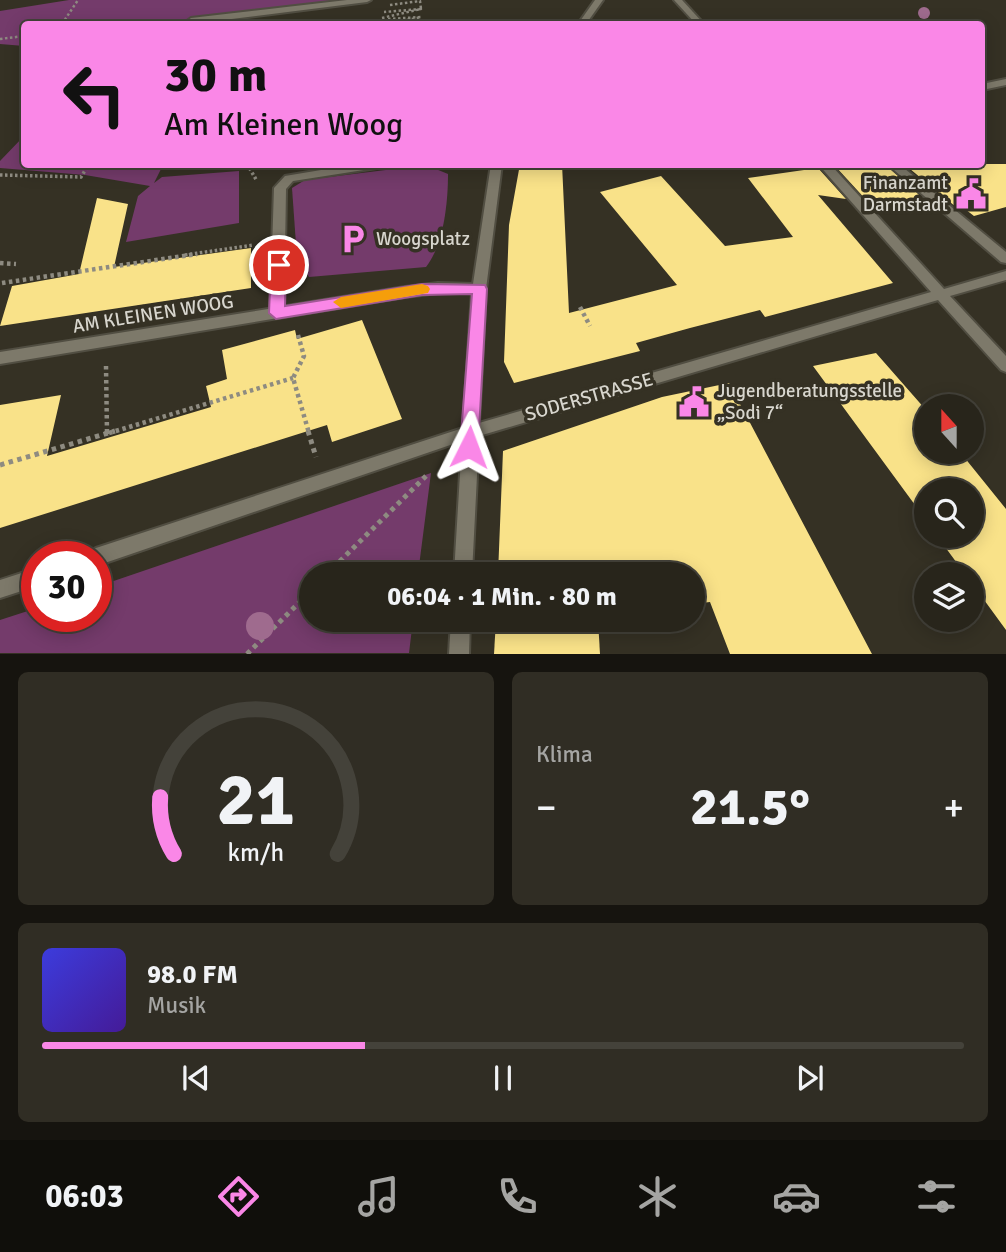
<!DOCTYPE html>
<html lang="de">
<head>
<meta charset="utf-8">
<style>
	:root { --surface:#28251b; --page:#302d24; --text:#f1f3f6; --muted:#a5a5a3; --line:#44423a; --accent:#fa87e7 }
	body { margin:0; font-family:Signika,sans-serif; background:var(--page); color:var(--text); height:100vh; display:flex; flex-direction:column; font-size:26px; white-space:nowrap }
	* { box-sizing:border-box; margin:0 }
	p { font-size:23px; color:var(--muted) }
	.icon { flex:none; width:38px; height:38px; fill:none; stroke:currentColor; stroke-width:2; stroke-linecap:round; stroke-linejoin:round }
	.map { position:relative; height:654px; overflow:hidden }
	.panel { display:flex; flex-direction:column; gap:18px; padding:18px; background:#16140f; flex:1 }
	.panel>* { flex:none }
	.guide { position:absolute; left:21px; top:21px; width:964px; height:147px; border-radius:7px; box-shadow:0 4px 18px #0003,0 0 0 2px var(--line); background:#fa87e7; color:#111; overflow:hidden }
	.needle { width:46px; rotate:339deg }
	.fabs { position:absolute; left:914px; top:394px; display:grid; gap:14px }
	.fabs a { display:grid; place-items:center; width:70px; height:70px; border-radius:50%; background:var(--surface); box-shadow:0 4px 18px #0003,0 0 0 2px var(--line); font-size:35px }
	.speed { position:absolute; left:21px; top:541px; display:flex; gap:14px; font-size:35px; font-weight:700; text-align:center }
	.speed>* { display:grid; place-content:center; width:91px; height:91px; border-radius:50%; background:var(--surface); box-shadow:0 4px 18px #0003,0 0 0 2px var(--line); line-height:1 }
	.speed .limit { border:10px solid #d22; background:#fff; color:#111 }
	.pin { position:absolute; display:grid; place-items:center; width:60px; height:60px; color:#fff; margin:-30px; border:4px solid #fff; border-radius:50%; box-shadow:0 2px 7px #0007 }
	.me { position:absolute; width:77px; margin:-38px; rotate:3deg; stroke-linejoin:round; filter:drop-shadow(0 0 5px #0008) }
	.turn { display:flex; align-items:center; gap:24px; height:147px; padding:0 28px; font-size:32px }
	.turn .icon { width:91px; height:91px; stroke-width:2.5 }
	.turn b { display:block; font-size:49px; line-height:60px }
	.big { font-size:52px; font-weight:700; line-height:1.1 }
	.panel .tile { flex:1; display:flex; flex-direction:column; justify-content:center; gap:10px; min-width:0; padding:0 24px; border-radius:10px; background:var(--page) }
	.panel .dial { align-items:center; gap:0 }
	.dial svg { height:182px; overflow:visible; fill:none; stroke:var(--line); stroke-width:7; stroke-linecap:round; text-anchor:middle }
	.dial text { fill:var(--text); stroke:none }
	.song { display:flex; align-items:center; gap:21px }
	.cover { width:84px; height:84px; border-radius:10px; background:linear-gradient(135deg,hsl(240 70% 55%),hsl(260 70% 35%)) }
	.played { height:7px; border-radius:4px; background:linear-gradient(90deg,var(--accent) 35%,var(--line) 35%) }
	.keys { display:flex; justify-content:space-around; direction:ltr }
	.heat { display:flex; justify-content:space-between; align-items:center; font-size:38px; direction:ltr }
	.panel .tiles { flex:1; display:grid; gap:18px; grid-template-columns:1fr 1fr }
	.tile:last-child { grid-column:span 2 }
	.trip { position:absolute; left:299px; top:562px; width:406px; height:70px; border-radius:35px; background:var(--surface); box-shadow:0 4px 18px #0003,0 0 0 2px var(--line); font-weight:700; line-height:70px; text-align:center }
	.tabs { display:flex; height:112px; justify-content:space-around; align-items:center; background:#100f0b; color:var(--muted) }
	.tabs .icon { width:49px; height:49px }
	.tabs .current { color:var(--accent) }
	.tabs b { font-size:32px; color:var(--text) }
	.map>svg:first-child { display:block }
	.green { fill:#743b6b }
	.building { fill:#f9e289 }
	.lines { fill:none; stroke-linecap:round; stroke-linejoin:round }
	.lane-casing { stroke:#514e42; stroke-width:4 }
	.street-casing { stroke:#514e42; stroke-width:4 }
	.path-far3 { stroke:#8e8b81; stroke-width:2.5; stroke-dasharray:2.5 2.5; stroke-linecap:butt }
	.path-far2 { stroke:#8e8b81; stroke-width:3.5; stroke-dasharray:2.5 2.5; stroke-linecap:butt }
	.path-far1 { stroke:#8e8b81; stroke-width:4.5; stroke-dasharray:3.5 3.5; stroke-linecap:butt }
	.path { stroke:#8e8b81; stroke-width:5; stroke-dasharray:4.5 4.5; stroke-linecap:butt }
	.lane { fill:#7d796a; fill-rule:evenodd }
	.street { fill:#7d796a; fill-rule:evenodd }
	.tree { fill:#9f6b8e }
	.route { fill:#fa87e7; stroke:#a25896; stroke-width:2 }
	.slow { fill:#f59e0b }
	.labels { text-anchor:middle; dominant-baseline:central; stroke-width:7; stroke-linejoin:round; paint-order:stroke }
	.poi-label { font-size:19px; fill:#d8d6ce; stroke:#353124; text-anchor:start }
	.street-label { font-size:19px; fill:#d8d6ce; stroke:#353124 }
</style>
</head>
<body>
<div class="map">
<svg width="1006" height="654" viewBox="0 0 1006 654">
	<rect width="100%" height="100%" fill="#353124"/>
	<!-- green -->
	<g class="green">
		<path d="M69,0H337L224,14L220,24H24V46L0,44V11Z"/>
		<path d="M24,136V164L163,165L154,183L162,177L239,171V223L126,242L138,196L150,186L85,175L0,168V161Z"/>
		<path d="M426,165L448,174C448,202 444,244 426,267L309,277L297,258L292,188L305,180Z"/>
		<path d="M431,473L418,574H312V620H413L409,653H0V620L37,608V616H96V587Z"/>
	</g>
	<!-- building -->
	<g class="building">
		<path d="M520,164H562L569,313L677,285L600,192L661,176L725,246L793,237L748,178L818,168L846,199L818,195L893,283L765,317L760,310L690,328L636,343L640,351L514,383L504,362L509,225Z"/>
		<path d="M847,164H885L929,204L914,210L869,203L835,166Z"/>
		<path d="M904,164H1006V207L974,216L961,206L956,207Z"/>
		<path d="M97,198L128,204L114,267L251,248V288L0,326L12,286L79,274Z"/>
		<path d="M362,320L402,419L332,442L327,425L0,528V405L61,395L47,456L211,407L206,386L227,379L222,350L295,330L297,339Z"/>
		<path d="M876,353L926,410V452H960L1006,509V630L971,582V574H965L937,536H971V490H926V520L813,366Z"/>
		<path d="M729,383L872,654H730L710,602L693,604V574H498L503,451L662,397Z"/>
		<path d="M496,620H598L600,654H494Z"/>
	</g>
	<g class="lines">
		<!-- lane casing -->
		<g class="lane-casing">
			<g id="lane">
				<path d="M357,164H388L383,167L293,181L286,189L284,313L282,316H272L270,313L274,188L285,176Z"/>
				<path d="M887,164H899L1006,252V263L1001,262Z"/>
			</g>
		</g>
		<!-- street casing -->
		<g class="street-casing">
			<g id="street">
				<path d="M347,0H371L367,2L191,24L187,21L191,18Z"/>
				<path d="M595,0H603L586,24H578Z"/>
				<path d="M674,0H682L704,24H696Z"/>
				<path d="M1006,79V85L982,90V84Z"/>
				<path d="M491,164H502L486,289L479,423L931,292L818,164H830L944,289L1006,271V280L950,296L1006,356V372L1001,370L938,300L479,436L472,574H454L462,441L96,566V556H87L90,551L96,548L463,428L472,293H438L405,297L0,364V352L405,287L438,283L473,284Z"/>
				<path d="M37,568V586L0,598V580Z"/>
				<path d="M451,620H470L469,654H449Z"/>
			</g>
		</g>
		<!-- path-far3 -->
		<g class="path-far3">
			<path d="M390,5L420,1L421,9"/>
			<path d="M382,18L421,9L384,12"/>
			<path d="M388,19L421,17L388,24"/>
			<path d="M62,24L78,0"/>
			<path d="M0,39L24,36"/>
		</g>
		<!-- path-far2 -->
		<g class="path-far2">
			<path d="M247,164L257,181"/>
			<path d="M0,175L81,177L89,164"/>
			<path d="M185,255L254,245"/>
		</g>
		<!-- path-far1 -->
		<g class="path-far1">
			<path d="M0,263L16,264"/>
			<path d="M2,283L197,254"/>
			<path d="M580,307L590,326"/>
			<path d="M298,335L304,356L293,378L309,433"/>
			<path d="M106,366L107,433"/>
			<path d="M109,433L293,378"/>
		</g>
		<!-- path -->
		<g class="path">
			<path d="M107,431V434"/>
			<path d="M308,431L316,457"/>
			<path d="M0,465L115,431"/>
			<path d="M327,574L426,476"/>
			<path d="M247,654L312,590"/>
		</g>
		<!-- lane -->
		<use href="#lane" class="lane"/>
		<!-- street -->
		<use href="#street" class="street"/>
	</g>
	<!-- trees -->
	<g class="tree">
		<circle cx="924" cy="13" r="6"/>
		<circle cx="260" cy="626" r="14"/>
	</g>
	<!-- route -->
	<path class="route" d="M279,260L286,265L285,306L422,284L485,285L487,289L478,447L476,453L469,455L463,453L460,447L472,294L422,295L276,319L269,313L271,265Z"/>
	<!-- slow -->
	<path class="slow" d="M422,284L428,286L430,289L428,293L341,308L333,302L341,297Z"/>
	<!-- icons -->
	<defs>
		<g id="civic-bare" transform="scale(2.415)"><path d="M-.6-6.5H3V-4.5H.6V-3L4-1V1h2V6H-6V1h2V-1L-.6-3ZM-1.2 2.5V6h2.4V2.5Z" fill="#fa87e7" stroke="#353124" stroke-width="2.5" paint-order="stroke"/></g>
		<g id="parking-bare" transform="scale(2.415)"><path d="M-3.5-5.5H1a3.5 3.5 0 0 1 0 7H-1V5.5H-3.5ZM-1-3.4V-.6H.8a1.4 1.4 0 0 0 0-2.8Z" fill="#fa87e7" stroke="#353124" stroke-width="2.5" paint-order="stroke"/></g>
	</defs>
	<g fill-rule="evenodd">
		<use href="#civic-bare" x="971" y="194"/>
		<use href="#parking-bare" x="353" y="239"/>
		<use href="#civic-bare" x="694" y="402"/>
	</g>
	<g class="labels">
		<!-- poi labels -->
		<g class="poi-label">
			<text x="948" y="183" text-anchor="end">Finanzamt<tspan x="948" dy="22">Darmstadt</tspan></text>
			<text x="376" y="239">Woogsplatz</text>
			<text x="717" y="391">Jugendberatungsstelle<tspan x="717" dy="22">„Sodi 7“</tspan></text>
		</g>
		<!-- street labels -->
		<g class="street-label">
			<text transform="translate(153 314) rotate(-9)">AM KLEINEN WOOG</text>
			<text transform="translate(589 397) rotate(-16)">SODERSTRASSE</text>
		</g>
	</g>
</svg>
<div class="fabs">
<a><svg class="needle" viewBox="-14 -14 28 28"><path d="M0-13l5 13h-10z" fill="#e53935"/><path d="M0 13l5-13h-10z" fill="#a5a5a3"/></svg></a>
<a><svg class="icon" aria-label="search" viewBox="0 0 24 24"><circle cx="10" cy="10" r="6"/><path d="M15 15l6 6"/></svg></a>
<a><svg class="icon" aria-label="layers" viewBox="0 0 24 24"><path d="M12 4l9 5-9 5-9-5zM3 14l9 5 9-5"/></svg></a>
</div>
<div class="speed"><div class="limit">30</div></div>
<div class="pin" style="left:279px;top:265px;background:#d93025"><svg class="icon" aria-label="arrive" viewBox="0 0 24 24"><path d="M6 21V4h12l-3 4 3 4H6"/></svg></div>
<svg class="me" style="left:469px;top:447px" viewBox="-20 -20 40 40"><path d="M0-17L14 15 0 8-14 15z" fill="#fa87e7" stroke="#fff" stroke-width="4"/></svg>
<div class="trip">06:04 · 1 Min. · 80 m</div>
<div class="guide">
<div class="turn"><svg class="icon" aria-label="left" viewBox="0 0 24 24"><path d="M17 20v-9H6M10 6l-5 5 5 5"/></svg><div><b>30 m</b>Am Kleinen Woog</div></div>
</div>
</div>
<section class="panel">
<div class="tiles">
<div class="tile dial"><svg viewBox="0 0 100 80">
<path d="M14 69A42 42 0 1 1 86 69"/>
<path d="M14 69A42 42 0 0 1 8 44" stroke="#fa87e7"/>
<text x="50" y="56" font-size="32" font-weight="700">21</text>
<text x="50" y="72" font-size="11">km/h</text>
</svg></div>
<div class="tile"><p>Klima</p>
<div class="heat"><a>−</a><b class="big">21.5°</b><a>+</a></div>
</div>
<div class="tile">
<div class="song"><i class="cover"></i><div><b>98.0 FM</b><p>Musik</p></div></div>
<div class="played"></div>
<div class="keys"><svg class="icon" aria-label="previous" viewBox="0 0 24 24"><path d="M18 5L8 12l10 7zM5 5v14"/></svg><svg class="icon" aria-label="pause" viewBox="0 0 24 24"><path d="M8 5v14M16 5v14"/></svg><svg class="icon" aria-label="next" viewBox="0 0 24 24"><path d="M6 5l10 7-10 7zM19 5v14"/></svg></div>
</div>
</div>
</section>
<nav class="tabs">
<b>06:03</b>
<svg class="icon current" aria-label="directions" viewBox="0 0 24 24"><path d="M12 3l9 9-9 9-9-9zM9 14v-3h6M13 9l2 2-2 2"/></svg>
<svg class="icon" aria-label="music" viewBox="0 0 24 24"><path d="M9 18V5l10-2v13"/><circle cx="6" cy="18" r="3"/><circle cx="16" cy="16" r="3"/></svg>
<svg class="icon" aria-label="phone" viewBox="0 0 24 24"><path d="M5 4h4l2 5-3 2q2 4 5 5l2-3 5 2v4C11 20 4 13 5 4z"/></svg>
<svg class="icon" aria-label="climate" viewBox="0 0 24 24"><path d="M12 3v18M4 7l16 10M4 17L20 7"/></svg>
<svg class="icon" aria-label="car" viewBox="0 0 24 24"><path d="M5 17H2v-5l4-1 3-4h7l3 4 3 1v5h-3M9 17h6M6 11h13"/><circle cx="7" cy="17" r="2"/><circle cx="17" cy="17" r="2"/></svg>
<svg class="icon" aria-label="filters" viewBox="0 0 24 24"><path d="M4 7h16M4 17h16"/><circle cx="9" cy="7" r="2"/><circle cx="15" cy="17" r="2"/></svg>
</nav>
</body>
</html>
